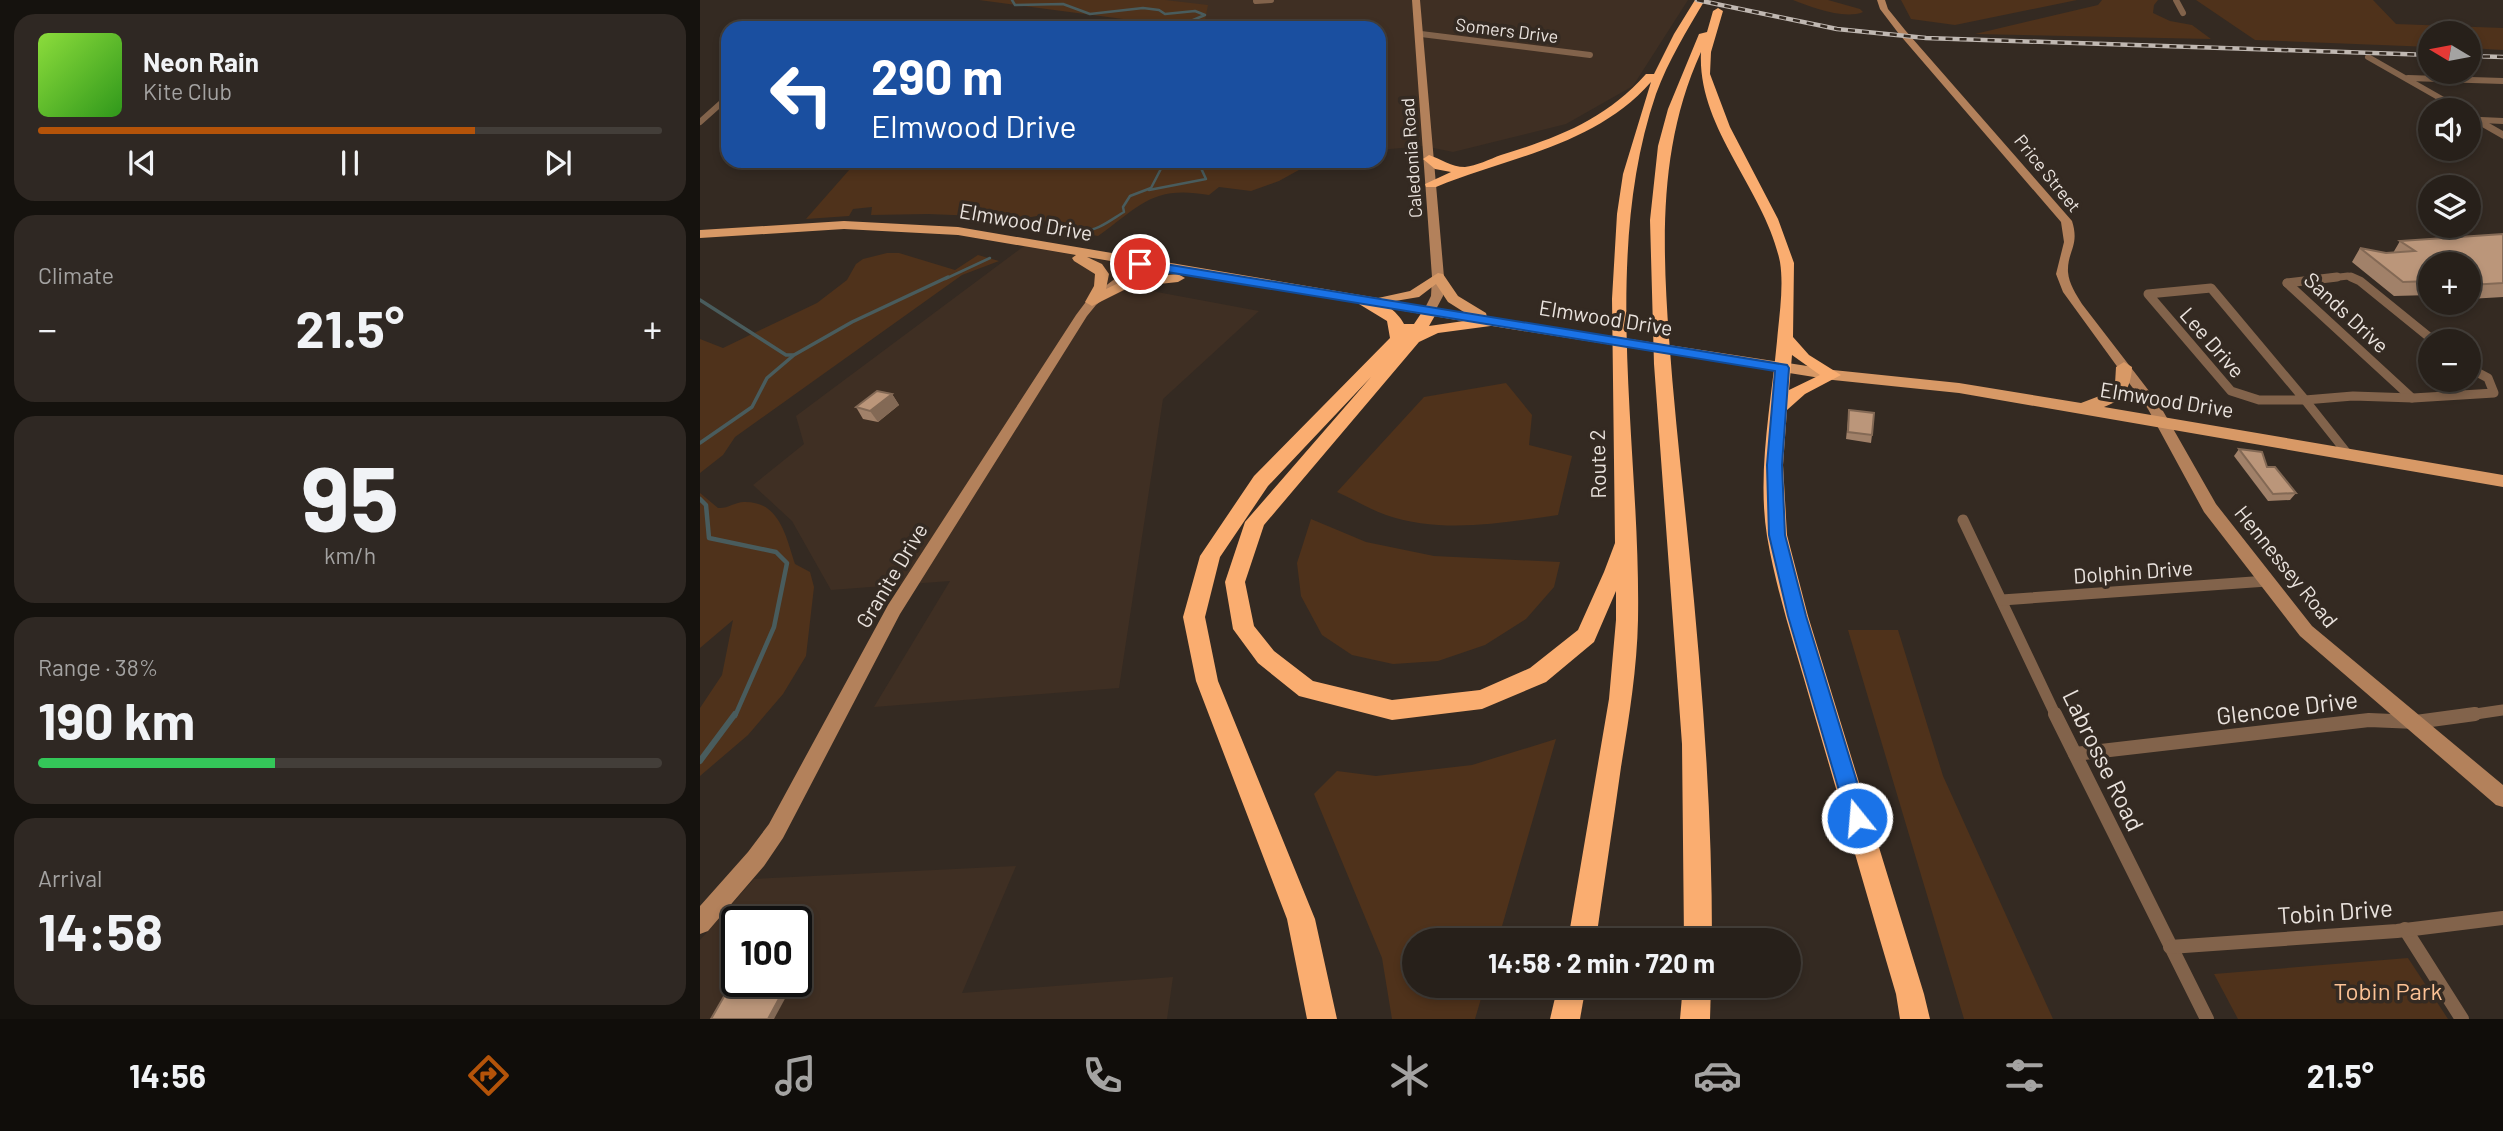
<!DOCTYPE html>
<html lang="en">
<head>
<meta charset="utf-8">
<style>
	:root { --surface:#27201a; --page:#2f2823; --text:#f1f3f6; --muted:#a4a3a2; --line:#433e39; --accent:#b45309 }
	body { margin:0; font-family:Barlow,sans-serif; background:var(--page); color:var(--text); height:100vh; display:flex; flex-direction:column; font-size:26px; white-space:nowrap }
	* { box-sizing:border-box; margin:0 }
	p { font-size:23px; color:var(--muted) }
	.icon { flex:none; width:38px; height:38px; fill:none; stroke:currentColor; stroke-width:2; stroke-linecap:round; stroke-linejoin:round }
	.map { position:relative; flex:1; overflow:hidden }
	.side { display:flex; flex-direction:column; gap:14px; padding:14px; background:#15120e; width:700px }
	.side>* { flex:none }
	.guide { position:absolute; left:21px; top:21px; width:665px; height:147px; border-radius:21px; box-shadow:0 4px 10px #0003,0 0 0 2px var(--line); background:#1a4fa0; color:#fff; overflow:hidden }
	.needle { width:46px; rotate:280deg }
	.buttons { position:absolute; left:1718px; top:21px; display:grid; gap:14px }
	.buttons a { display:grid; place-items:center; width:63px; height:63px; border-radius:50%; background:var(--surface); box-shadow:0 4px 10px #0003,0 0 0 2px var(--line); font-size:35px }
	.speed { position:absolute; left:21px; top:906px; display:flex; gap:14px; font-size:35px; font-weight:700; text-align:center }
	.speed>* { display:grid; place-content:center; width:91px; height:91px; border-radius:50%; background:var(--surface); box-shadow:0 4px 10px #0003,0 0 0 2px var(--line); line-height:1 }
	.speed .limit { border:4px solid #111; border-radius:10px; background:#fff; color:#111 }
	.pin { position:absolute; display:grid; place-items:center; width:60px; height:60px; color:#fff; margin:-30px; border:4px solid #fff; border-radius:50%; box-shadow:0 2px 7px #0007 }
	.me { position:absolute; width:77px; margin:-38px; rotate:343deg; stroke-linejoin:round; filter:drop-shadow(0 0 5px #0008) }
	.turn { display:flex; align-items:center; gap:24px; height:147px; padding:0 35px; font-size:32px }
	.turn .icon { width:91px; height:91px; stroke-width:2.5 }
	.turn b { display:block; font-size:49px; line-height:60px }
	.big { font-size:52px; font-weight:700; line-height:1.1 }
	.side .tile { flex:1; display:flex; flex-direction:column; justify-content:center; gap:10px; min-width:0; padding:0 24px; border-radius:21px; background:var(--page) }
	.side .dial { align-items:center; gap:0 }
	.dial b { font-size:91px; line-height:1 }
	.song { display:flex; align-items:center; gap:21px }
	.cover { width:84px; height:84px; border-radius:10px; background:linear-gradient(135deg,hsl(90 70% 55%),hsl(110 70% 35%)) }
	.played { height:7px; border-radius:4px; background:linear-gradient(90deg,var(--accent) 70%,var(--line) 70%) }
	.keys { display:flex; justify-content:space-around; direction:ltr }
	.heat { display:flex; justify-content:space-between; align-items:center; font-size:38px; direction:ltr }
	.charge { height:10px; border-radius:5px; background:linear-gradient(90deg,#34c759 38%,var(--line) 0) }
	.trip { position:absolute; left:702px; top:928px; width:399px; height:70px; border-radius:35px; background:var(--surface); box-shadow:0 4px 10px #0003,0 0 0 2px var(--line); font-weight:700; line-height:70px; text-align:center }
	.dock { display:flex; height:112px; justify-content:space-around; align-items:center; background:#100d0a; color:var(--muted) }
	.dock .icon { width:49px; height:49px }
	.dock .current { color:var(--accent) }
	.dock b { font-size:32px; color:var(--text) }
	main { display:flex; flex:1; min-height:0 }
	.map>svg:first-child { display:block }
	.built { fill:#3f2f23; fill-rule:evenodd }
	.green { fill:#4f321b }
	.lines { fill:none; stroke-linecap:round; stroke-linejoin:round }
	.stream-far3 { stroke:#495c5d; stroke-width:2.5 }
	.stream-far2 { stroke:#495c5d; stroke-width:3.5 }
	.stream-far1 { stroke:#495c5d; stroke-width:4.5 }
	.stream { stroke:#495c5d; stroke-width:6 }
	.street-far4 { stroke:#82634b; stroke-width:6 }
	.street-far3 { stroke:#82634b; stroke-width:7 }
	.street-far2 { stroke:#82634b; stroke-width:9 }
	.street-far1 { stroke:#82634b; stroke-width:11 }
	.street { stroke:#82634b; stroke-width:14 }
	.secondary { fill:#b3815b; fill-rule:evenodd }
	.primary { fill:#d89966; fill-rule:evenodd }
	.highway { fill:#faad70; fill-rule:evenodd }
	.rail-casing { stroke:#c0b8b2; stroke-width:4.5 }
	.rail { stroke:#342a22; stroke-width:2.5; stroke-dasharray:7; stroke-linecap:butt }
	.wall { fill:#a18169 }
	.shaded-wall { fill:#836955 }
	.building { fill:#bb967a; stroke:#836955; stroke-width:2 }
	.route { fill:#1a73e8; stroke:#114b97; stroke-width:2 }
	.labels { text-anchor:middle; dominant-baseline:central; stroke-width:7; stroke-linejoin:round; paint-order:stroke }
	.far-street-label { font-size:18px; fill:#eae3de; stroke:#342a22 }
	.street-label { font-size:21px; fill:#eae3de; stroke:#342a22 }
	.near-street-label { font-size:24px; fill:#eae3de; stroke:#342a22 }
	.near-park-label { font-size:24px; fill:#fcc295; stroke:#342a22 }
</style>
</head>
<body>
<main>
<section class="side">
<div class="tile">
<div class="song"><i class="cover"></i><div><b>Neon Rain</b><p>Kite Club</p></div></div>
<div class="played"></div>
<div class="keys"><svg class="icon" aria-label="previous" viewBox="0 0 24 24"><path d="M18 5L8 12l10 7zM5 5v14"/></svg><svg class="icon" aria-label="pause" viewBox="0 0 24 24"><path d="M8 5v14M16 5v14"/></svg><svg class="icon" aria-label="next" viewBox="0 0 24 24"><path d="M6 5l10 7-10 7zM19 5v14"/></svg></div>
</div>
<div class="tile"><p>Climate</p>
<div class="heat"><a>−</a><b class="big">21.5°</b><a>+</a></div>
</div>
<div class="tile dial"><b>95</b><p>km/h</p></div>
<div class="tile"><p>Range · 38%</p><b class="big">190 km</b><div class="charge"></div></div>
<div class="tile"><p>Arrival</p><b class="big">14:58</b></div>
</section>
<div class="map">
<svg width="1803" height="1019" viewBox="0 0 1803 1019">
	<rect width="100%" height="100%" fill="#342a22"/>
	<!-- built -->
	<g class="built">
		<path d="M463,0H988L933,86L866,124L753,152L724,146L679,150V28H491Z"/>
		<path d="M324,246L441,267L423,282L457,292L559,311L463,399L419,688L174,707L250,581L131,590L92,521L53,485L104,444L96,416Z"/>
		<path d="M316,866L262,993L473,977L467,1019H0V940L54,879ZM37,922H96V982H37Z"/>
	</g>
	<!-- green -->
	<g class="green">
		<path d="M279,0H465L508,5L505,20L513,28H411L423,19Z"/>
		<path d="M1093,0H1128L1160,9L1163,12C1144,20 1111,7 1093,0Z"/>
		<path d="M1201,0H1377L1255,25L1211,19Z"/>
		<path d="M1402,0H1458L1454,5L1453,13L1470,21L1492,25L1511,39L1275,34L1398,5Z"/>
		<path d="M1496,0H1673L1696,24L1803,28V50L1769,48V33H1731V47L1555,40Z"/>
		<path d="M157,161H615L579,181L551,191L519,187L509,195C453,185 441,205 398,236L354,228L337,216L304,222L278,216L228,214L171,215L172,207L153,209L149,216L106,219Z"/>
		<path d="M187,253H199L255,270L278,255L299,261L262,275L35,437L23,455L0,473V339L23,348L117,303L147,280L156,264L163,259Z"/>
		<path d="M806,383L832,415L829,445L872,456L858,515C801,523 742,534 686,515C669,509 653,499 637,492L724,397Z"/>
		<path d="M0,493L18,508C27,509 35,502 44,502C80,501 86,537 95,564L110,572L114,587L106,656L83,694L48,735L0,776V708L22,675L33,620L0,648Z"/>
		<path d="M611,519L666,542L734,556L860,562L854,587L826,619L785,645L738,661L693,664L652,655L622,635L601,596L597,563Z"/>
		<path d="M1148,630H1198L1243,776L1353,1019H1264Z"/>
		<path d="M856,739L798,940H714V985H785L775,1019H692L682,958L614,794L637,771L676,776L772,765Z"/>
		<path d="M1708,958L1748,1019H1538L1514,974Z"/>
	</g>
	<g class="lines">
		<!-- stream-far3 -->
		<g class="stream-far3">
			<path d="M312,0L315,5L363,4L390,14L443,8L459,10L465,14L495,11L505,15L474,28"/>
			<path d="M499,28L505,25L508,28"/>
			<path d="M449,190L506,179L500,166L486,161"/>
			<path d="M354,228C365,226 371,229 382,231C396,232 412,219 424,212L423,207L430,196L451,188L465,161"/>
			<path d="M245,279L290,258"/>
		</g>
		<!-- stream-far2 -->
		<g class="stream-far2">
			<path d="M0,300L86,355H93"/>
			<path d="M0,443L52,407L67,378L94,355L152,322L248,277"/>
		</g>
		<!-- stream-far1 -->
		<path class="stream-far1" d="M0,499L6,505L9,538L76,552L87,563L74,627L35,716"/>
		<!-- stream -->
		<path class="stream" d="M0,761L35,714"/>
		<!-- street-far4 -->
		<g class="street-far4">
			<path d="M1476,0L1483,13"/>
			<path d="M556,1L571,0"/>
			<path d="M721,34L890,55"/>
			<path d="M1668,57L1761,110"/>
			<path d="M1708,78L1803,81"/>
			<path d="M1769,115L1785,124"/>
			<path d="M1781,120L1803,121"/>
			<path d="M0,122L28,97"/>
		</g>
		<!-- street-far3 -->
		<g class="street-far3">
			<path d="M1782,123L1803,135"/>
			<path d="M1622,279L1648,276L1655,279"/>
		</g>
		<!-- street-far2 -->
		<g class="street-far2">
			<path d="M1651,277L1660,281L1734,341"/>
			<path d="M1587,283L1637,277"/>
			<path d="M1587,283L1712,398"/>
			<path d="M1511,288L1605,400H1559L1531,391L1448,294Z"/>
			<path d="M1605,400L1647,453"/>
			<path d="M1605,400L1653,396L1713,398L1794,393L1788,378L1769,368"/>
		</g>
		<!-- street-far1 -->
		<g class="street-far1">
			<path d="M1263,520L1356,716"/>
			<path d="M1302,600L1567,581"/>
			<path d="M1762,716L1803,710"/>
		</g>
		<!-- street -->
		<g class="street">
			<path d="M1355,714L1507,1019"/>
			<path d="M1375,754L1669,720L1716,722L1775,714"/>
			<path d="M1705,929L1762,1019"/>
			<path d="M1470,947L1697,931L1803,918"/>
		</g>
		<!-- secondary -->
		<g class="secondary">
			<path d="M712,0H720L744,277L743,296L733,315L729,316L723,312L731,296L732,277Z"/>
			<path d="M1177,0H1185L1188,9L1205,30L1372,221C1380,246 1367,251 1368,272C1369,284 1376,294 1382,304L1459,404L1516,504L1612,626L1803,785V807L1796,805L1600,636L1504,512L1448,409L1363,292L1356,274L1364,242L1361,222L1199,34L1180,9Z"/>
			<path d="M440,260L446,264L444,267L396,305L387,316L200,614L83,838L64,866L8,931L0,934V906L48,852L69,824L188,605L376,315L388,299Z"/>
		</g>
		<!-- primary -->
		<path class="primary" d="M144,221L258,227L678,298L710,291L738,273L743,274L758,296L786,313L787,317L1133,370L1259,383L1381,403L1410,392L1415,384L1416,367L1424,362L1432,367C1431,387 1424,400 1404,407L1803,475V487L1259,393L1133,380L792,326L387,257L402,264L409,274L406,289L427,279L478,274L485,278L478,282L430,287L392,306L385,302L394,286L395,274L374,261L372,258L376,255L258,235L144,229L0,238V230ZM736,284L748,302L767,314L695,301L719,297Z"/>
		<!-- highway -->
		<g class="highway">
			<path d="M995,0H1005C987,30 968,61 956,94C900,258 941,449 938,620C937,669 929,718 921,767C913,825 904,882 896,940H868L909,699L916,620V591L894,642L846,682L782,709L692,720L599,696L558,663L533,629L525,582L545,522L671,377L568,486L520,557L505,617L518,681L615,919L637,1019H607L587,919L496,681L483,617L500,556L554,476L690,338L687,321L659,304L656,301L659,298C676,295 697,310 704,324H714L724,309L729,307L737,312L729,326L792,317L800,322L798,325L738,333L719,342L564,525L545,582L554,626L574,651L613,681L692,700L780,690L830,668L878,630L904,572L915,543L912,299L917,214L923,174L951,82C896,145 810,157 736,187H726L725,184L751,172L735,169L723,159L729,155C741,159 751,167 765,167C776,166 790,159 801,155C859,137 905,120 946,74H954L974,34Z"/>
			<path d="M1018,8L1023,11L1011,52L1010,74L1030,127L1078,219L1094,263L1093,337L1109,355L1141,375L1105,394L1087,410L1083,465L1087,535L1108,616L1224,994L1230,1019H1200L1196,994C1168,899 1141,805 1113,710C1097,653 1077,595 1067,536C1057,473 1071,405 1077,341C1079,317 1084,287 1080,262C1065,189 997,129 1001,52C959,144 962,240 969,338C974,408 982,478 989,549C1002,679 1012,809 1012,940H984L982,744L954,364L950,220L958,146L968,109L999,34L1007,32L1013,11ZM1092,355L1120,375L1089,390Z"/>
			<path d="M858,985H886L880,1019H850Z"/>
			<path d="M983,985H1011L1010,1019H980Z"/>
		</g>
		<!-- rail casing -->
		<g class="rail-casing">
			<g id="rail">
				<path d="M997,0L1137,29L1226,38L1731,55"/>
				<path d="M1769,56L1803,57"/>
			</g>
		</g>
		<!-- rail -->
		<use href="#rail" class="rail"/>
	</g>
	<!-- wall -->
	<g class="wall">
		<path d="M1803,234V297L1769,299V264H1731V295L1694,296L1652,262L1660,248L1686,253H1693L1700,241Z"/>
		<path d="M192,394L199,405L178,422L163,419L156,407Z"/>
		<path d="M1149,410L1172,435L1171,443L1146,439Z"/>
		<path d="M1539,449L1567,467L1596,493L1590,500L1568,501L1534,456Z"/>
	</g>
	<!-- shaded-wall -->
	<g class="shaded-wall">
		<path d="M680,100L683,133L679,134V124Z"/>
		<path d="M192,394L199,405L178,422L170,411Z"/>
		<path d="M97,964L101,967L96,977V966Z"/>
		<path d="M88,982H94L74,1019H68Z"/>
	</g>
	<!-- building -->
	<g class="building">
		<path d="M679,100H680L682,124H679Z"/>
		<path d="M1803,234V283L1770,285L1769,284V264H1731V281L1703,282L1660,248L1686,253L1715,251L1700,241Z"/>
		<path d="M177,391L192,394L170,411L156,407Z"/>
		<path d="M1149,410L1174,413L1172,435L1148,432Z"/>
		<path d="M1539,449L1562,452L1567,467H1575L1596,493L1573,494Z"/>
		<path d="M37,974V982H88L68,1019H11Z"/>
	</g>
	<!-- route -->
	<path class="route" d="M440,260L1087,365L1089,368L1082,465L1085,535L1106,616L1168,818L1165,824L1157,827L1150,824L1147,818L1088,616L1069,535L1067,465L1075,371L436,267L434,264Z"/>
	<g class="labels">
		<!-- far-street labels -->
		<g class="far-street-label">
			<text transform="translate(807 30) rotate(7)">Somers Drive</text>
			<text transform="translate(711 158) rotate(-94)">Caledonia Road</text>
			<text transform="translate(1348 173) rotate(51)">Price Street</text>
		</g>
		<!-- street labels -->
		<g class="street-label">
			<text transform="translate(326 221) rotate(10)">Elmwood Drive</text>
			<text transform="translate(1647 312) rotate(43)">Sands Drive</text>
			<text transform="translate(906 317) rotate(9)">Elmwood Drive</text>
			<text transform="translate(1513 342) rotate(49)">Lee Drive</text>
			<text transform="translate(1467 399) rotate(9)">Elmwood Drive</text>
			<text transform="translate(897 464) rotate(-91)">Route 2</text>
			<text transform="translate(1587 566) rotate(51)">Hennessey Road</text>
			<text transform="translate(1433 571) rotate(-4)">Dolphin Drive</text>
			<text transform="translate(191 575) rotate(-59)">Granite Drive</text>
		</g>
		<!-- near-street labels -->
		<g class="near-street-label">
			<text transform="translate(1587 707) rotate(-7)">Glencoe Drive</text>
			<text transform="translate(1404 760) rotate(64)">Labrosse Road</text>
			<text transform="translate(1635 911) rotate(-4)">Tobin Drive</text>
		</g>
		<!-- near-park labels -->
		<g class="near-park-label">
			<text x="1688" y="990">Tobin Park</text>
		</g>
	</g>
</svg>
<div class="buttons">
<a><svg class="needle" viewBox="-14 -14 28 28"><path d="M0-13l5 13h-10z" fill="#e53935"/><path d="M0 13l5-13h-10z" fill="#a4a3a2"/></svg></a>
<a><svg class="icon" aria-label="sound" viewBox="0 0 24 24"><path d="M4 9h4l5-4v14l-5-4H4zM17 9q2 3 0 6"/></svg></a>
<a><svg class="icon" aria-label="layers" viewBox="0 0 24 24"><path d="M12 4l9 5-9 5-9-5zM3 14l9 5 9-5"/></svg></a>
<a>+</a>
<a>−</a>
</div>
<div class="speed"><div class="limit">100</div></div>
<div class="pin" style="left:440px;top:264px;background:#d93025"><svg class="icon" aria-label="arrive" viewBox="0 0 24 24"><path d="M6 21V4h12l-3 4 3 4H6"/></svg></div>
<svg class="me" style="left:1157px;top:818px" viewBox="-20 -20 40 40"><circle r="17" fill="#1a73e8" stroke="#fff" stroke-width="3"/><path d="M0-11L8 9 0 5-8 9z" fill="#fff"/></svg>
<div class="trip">14:58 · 2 min · 720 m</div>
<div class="guide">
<div class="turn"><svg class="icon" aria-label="left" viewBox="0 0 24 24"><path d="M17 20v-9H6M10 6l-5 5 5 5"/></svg><div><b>290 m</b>Elmwood Drive</div></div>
</div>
</div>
</main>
<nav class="dock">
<b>14:56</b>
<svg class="icon current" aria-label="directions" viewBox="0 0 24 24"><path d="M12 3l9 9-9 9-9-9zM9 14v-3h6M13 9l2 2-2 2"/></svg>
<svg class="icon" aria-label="music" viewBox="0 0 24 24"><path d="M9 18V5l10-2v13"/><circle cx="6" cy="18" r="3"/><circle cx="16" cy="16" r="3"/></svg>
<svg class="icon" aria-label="phone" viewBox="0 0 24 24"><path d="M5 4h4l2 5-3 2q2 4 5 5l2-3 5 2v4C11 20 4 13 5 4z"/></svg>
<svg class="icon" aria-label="climate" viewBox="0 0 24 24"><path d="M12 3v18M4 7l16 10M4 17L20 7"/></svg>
<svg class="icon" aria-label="car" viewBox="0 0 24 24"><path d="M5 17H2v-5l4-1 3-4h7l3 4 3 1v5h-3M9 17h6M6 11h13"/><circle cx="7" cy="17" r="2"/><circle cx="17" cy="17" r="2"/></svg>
<svg class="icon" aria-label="filters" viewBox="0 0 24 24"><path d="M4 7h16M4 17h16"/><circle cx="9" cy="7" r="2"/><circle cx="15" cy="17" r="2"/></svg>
<b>21.5°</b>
</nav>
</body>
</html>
